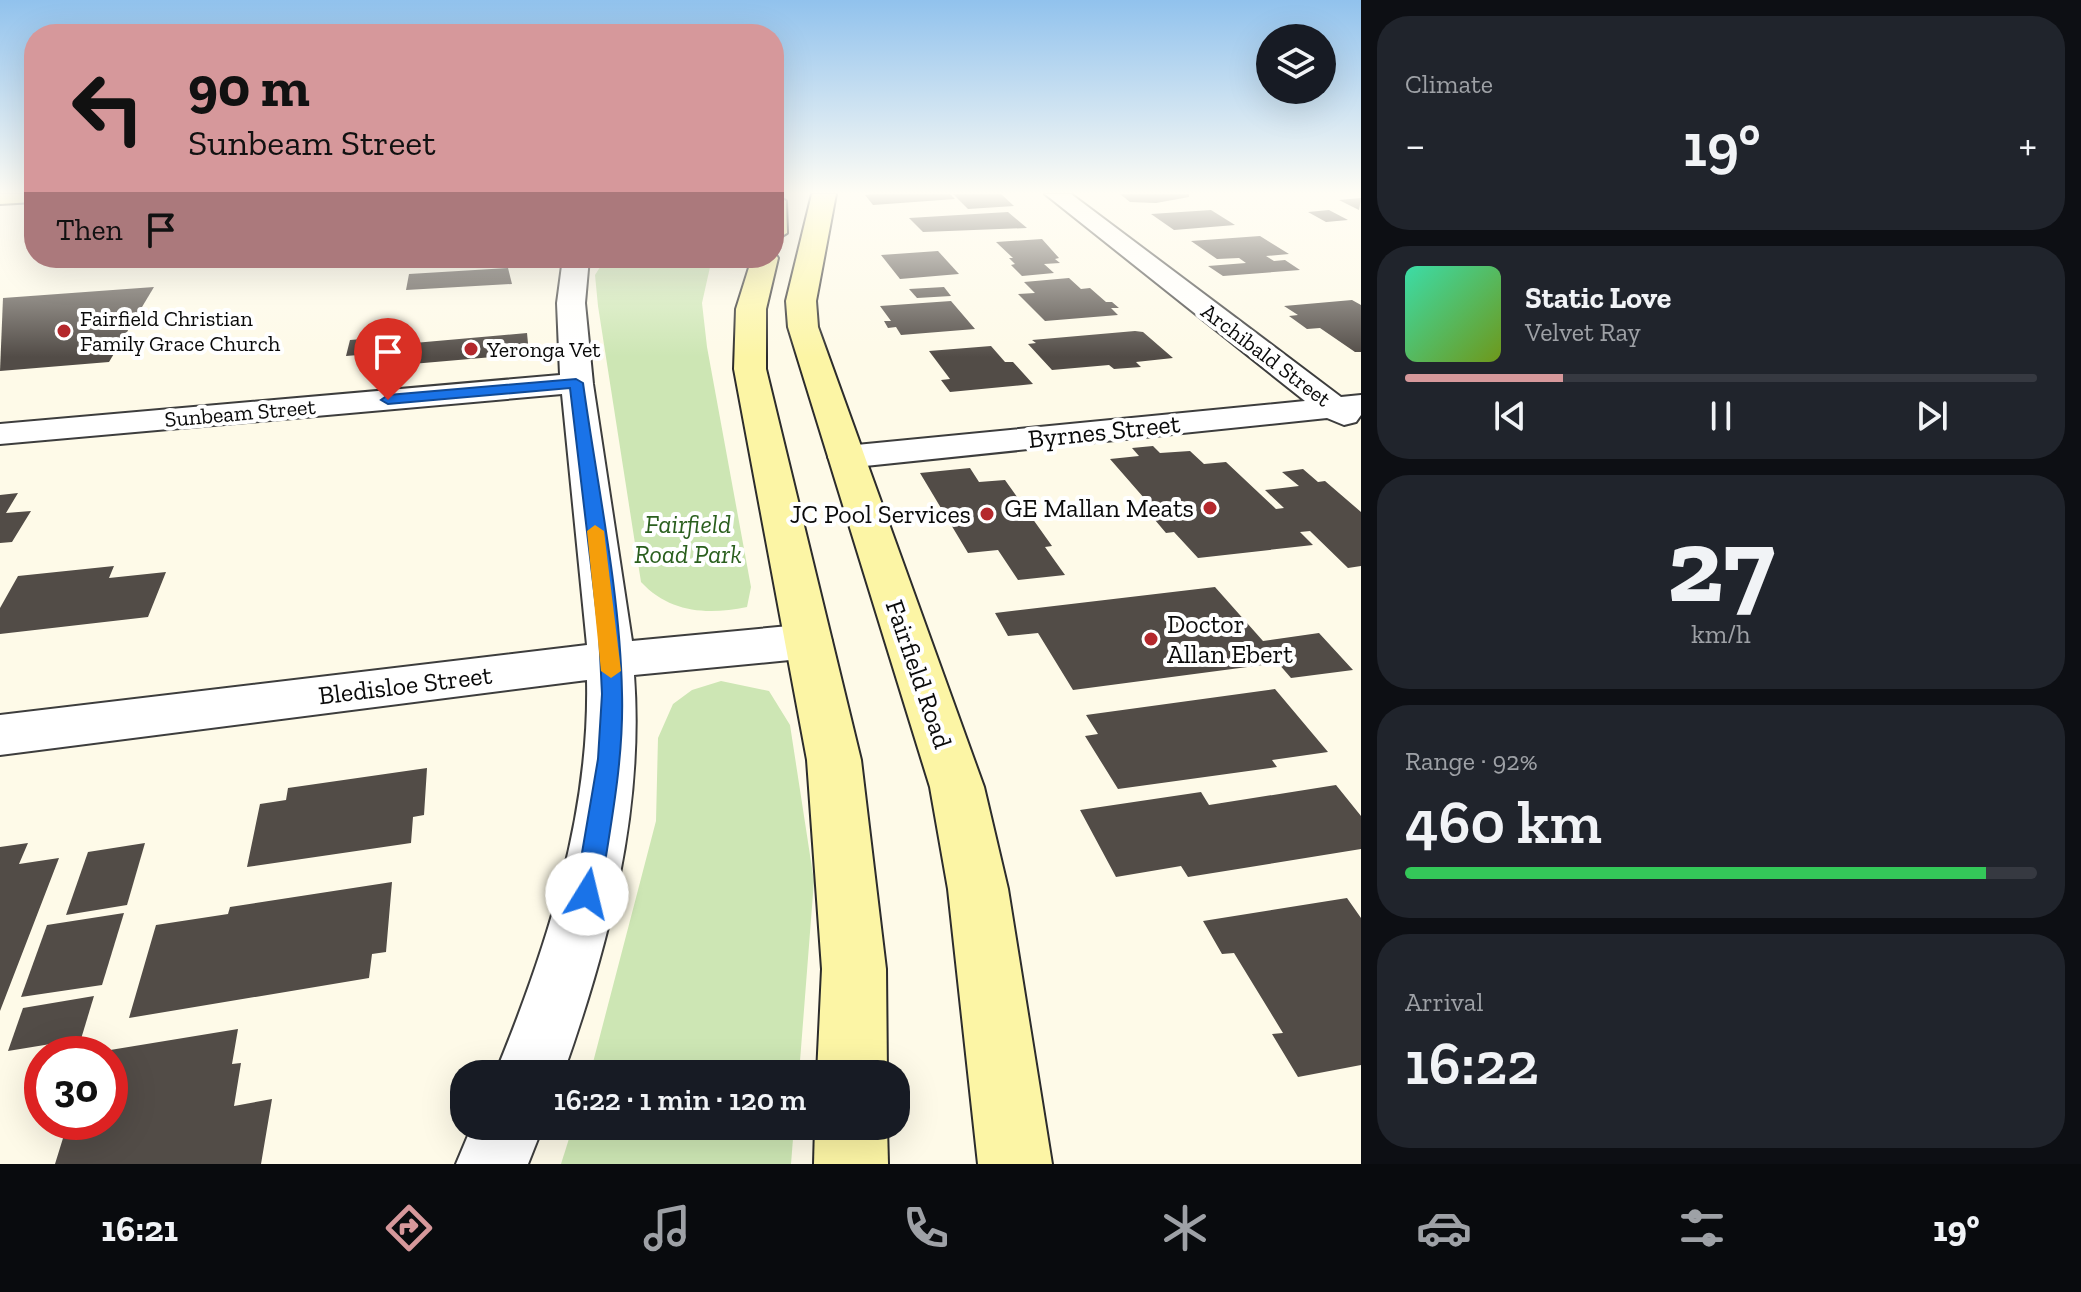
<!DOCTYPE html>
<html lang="en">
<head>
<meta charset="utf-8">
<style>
	:root { --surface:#171b24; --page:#20242c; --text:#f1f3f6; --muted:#9ea1a6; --line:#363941; --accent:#d6989b }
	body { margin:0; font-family:"Zilla Slab",serif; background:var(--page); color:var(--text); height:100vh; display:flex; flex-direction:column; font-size:30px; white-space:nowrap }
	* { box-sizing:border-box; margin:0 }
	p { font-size:26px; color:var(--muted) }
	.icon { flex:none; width:44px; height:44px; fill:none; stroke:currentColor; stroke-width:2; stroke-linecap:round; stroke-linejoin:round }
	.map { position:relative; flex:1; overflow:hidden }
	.details { display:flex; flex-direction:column; gap:16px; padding:16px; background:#0d0f14; width:720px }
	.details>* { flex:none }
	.top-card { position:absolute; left:24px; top:24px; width:760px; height:244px; border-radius:32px; box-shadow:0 8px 32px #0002; background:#d6989b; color:#111; overflow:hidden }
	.tools { position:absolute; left:1256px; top:24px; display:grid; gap:16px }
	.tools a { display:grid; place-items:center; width:80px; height:80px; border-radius:50%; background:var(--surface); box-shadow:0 8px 32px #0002; font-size:40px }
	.speed { position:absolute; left:24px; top:1036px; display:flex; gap:16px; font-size:40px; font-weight:700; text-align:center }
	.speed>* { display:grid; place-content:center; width:104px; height:104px; border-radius:50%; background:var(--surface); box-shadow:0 8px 32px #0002; line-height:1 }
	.speed .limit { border:12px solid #d22; background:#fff; color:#111 }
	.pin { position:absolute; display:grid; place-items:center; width:68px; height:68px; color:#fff; margin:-82px -34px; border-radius:50% 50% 50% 0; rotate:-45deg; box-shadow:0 0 8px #0007 }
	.pin .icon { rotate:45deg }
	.me { position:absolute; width:88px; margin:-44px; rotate:9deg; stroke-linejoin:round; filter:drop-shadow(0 0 6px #0008) }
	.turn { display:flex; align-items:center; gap:28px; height:168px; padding:0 32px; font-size:36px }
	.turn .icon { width:104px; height:104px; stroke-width:2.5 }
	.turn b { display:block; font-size:56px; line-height:68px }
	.then { display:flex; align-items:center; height:76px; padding:0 32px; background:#0003; gap:16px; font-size:30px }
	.big { font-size:60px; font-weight:600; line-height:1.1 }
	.details .tile { flex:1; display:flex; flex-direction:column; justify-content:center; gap:12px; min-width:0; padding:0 28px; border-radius:32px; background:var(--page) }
	.details .dial { align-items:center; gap:0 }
	.dial b { font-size:104px; line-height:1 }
	.song { display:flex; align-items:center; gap:24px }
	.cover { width:96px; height:96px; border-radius:12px; background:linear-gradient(135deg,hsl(160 70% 55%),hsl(80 70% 35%)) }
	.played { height:8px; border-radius:4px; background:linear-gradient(90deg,var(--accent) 25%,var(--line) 25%) }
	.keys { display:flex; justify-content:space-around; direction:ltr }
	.heat { display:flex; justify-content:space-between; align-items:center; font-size:44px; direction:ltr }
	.charge { height:12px; border-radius:6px; background:linear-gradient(90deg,#34c759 92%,var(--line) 0) }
	.trip { position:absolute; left:450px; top:1060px; width:460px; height:80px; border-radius:32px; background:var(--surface); box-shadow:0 8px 32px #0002; font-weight:600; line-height:80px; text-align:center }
	.tab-bar { display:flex; height:128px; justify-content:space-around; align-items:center; background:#090b0e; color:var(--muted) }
	.tab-bar .icon { width:56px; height:56px }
	.tab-bar .on { color:var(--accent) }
	.tab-bar b { font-size:36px; color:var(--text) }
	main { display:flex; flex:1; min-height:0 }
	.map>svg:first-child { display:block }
	.green { fill:#cde6b4 }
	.building { fill:#524c47 }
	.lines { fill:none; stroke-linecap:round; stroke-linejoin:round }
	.street-casing { stroke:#3d3d3d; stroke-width:4 }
	.secondary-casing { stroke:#2c2c2c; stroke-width:4 }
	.street { fill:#fff; fill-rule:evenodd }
	.secondary { fill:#fcf5a5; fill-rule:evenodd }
	.route { fill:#1a73e8; stroke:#114b97; stroke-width:2 }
	.slow { fill:#f59e0b }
	.poi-dot { fill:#b4282c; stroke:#fff; stroke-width:3 }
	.labels { text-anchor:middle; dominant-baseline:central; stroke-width:8; stroke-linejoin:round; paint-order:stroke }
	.far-poi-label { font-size:22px; fill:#0a0a0a; stroke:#fff; text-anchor:start }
	.far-street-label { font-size:22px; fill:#0a0a0a; stroke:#fff }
	.street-label { font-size:26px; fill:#0a0a0a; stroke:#fff }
	.poi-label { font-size:26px; fill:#0a0a0a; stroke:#fff; text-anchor:end }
	.park-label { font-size:26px; font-style:italic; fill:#2a5f1e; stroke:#fff }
</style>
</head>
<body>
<main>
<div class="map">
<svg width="1361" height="1164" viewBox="0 0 1361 1164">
	<rect width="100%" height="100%" fill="#fefae8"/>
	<!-- green -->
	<g class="green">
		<path d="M606,258H712L702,303L707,347L751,587L747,607C707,615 670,613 641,582L598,306L595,275Z"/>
		<path d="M721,681L769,691L790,725L814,881L799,1074H590L656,821L658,738L673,704L692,690Z"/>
		<path d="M573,1126H794L791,1164H561Z"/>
	</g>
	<!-- building -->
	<g class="building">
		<path d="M873,194H950L955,199L873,205L865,195Z"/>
		<path d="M953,194H1001L1014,206L968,209Z"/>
		<path d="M1120,194H1189V197L1156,203L1130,202Z"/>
		<path d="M1361,198L1359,210L1339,200Z"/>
		<path d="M1211,210L1235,225L1174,230L1151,214Z"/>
		<path d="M1329,210L1348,220L1326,222L1308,212Z"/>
		<path d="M1008,212L1027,228L923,232L909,218Z"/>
		<path d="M1260,236L1289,254L1266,256L1274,261L1285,260L1300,270L1223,276L1208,266L1246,263L1239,258L1217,259L1191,241Z"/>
		<path d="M1042,239L1059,258L1055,259L1060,263L1044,264L1054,273L1022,276L1011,265L1015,264L1009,258H1013L996,242Z"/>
		<path d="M938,251L959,274L900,279L881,255Z"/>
		<path d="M508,268L512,284L406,290L409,274Z"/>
		<path d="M1069,278L1081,289L1090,288L1106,302H1112L1119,308H1111L1118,315L1045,321L1018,294L1035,293L1024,282Z"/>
		<path d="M154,287L109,362L0,371L3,298Z"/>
		<path d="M944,287L951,296L917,298L909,289Z"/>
		<path d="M1352,300L1361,305V352H1355L1320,328L1307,329L1289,316L1298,315L1284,306Z"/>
		<path d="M951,301L975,329L901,335L896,327L888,328L884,321H891L880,306Z"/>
		<path d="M1135,331L1143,332L1173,358L1136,362L1141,367L1114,369L1109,365L1052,370L1028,344L1036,343L1032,340Z"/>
		<path d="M527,333L529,354L412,364L414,343Z"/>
		<path d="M386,337L383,353L346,356L350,340Z"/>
		<path d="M991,346L1005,362H1013L1033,384L950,392L941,380L950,379L929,351Z"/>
		<path d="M1153,446L1160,453L1190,451L1204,464L1226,462L1276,509L1284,508L1265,490L1299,486L1282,472L1303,469L1318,482L1325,481L1361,512V566L1348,568L1310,531L1300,532L1313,545L1198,558L1174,532L1166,533L1144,507L1151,506L1110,459L1139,456L1132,448Z"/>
		<path d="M970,468L979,482L1005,480L1052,546L1045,547L1065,575L1018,580L998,550L968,553L920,473Z"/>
		<path d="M18,493L6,513L31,511L12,542L0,543V495Z"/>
		<path d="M114,566L109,578L166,572L148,617L0,634V608L18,576Z"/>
		<path d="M1215,587L1263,641L1319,633L1353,670L1291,678L1278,663L1073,690L1038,633L1008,636L995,613Z"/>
		<path d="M1275,689L1328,752L1272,760L1277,767L1118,789L1085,736L1098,734L1086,715Z"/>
		<path d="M427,768L424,815L413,817L411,843L247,867L260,804L286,800L288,788Z"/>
		<path d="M1336,785L1361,816V849L1188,877L1181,866L1116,877L1080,810L1201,792L1209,805Z"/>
		<path d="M28,843L19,864L59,858L0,1011V847Z"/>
		<path d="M145,843L127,905L66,915L88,852Z"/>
		<path d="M392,882L386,952L372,954L369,978L129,1018L156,925L228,914L230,907Z"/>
		<path d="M1347,898L1361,918V1065L1298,1077L1272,1034L1283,1033L1234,953L1222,954L1203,921Z"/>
		<path d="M124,913L102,985L21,997L47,925Z"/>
		<path d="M94,996L81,1039L8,1051L23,1008Z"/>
		<path d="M238,1029L232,1064L241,1063L234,1106L272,1099L261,1164H55L68,1122H110V1054L98,1052Z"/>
	</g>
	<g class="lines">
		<!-- street casing -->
		<g class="street-casing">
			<g id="street">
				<path d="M1045,194H1071L1341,397L1361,395V415L1356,422L1344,425L1327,418L846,468L833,465L828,457L833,449L846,446L1305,401Z"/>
				<path d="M563,258H589L585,303L593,384L632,641L810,624L826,629L832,641L826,653L810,658L634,675C644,812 608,947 563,1074H495C546,950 590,816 587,680L0,755V715L587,645L562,394L0,444V424L560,375L557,303Z"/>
				<path d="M472,1126H543L528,1164H456Z"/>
			</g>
		</g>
		<!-- secondary casing -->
		<g class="secondary-casing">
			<g id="secondary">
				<path d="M0,194H34V202L0,204Z"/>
				<path d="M774,194L786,201L787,233L774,241Z"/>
				<path d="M812,194H836L816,301L818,327L984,787L1008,889L1052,1164H978L948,889L930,787L788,327L786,301Z"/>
				<path d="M774,252L778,258L766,309V369L861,760L886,969L887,1074H817L822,969L807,760L734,369L736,309L752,258H774Z"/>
				<path d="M815,1126H887L888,1164H814Z"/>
			</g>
		</g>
		<!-- street -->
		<use href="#street" class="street"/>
		<!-- secondary -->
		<use href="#secondary" class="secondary"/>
	</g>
	<!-- sky -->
	<linearGradient id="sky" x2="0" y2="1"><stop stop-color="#91c2ed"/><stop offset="0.54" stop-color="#fffdf5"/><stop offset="1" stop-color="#fffdf5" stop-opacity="0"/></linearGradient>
	<rect width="1361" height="357" fill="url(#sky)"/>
	<!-- route -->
	<path class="route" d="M576,379L583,383C597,485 620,590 622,693C624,760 610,828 600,894L596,902L587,906L578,902L575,894L598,759L602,694L599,633L570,388L388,404L381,400L388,395Z"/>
	<!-- slow -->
	<path class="slow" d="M595,525L604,531L621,671L611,678L601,671L587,531Z"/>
	<!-- markers -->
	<g class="poi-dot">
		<circle cx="64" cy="331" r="8"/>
		<circle cx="471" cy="349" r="8"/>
		<circle cx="1210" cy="508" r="8"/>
		<circle cx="987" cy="514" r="8"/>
		<circle cx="1151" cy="639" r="8"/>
	</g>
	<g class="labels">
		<!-- far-poi labels -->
		<g class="far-poi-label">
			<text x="80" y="318">Fairfield Christian<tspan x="80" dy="25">Family Grace Church</tspan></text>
			<text x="487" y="349">Yeronga Vet</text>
		</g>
		<!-- far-street labels -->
		<g class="far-street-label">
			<text transform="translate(1266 355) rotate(37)">Archibald Street</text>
			<text transform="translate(240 413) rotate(-5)">Sunbeam Street</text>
		</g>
		<!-- street labels -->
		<g class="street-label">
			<text transform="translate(1104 431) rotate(-6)">Byrnes Street</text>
			<text transform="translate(919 674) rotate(71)">Fairfield Road</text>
			<text transform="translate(405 685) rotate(-7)">Bledisloe Street</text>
		</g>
		<!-- poi labels -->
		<g class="poi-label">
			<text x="1194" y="508">GE Mallan Meats</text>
			<text x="971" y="514">JC Pool Services</text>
			<text x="1167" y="624" text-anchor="start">Doctor<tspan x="1167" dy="30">Allan Ebert</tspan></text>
		</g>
		<!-- park labels -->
		<g class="park-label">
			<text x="688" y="524">Fairfield<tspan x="688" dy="30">Road Park</tspan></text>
		</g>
	</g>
</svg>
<div class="tools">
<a><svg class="icon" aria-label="layers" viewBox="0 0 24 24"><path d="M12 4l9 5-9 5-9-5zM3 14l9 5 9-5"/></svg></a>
</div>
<div class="speed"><div class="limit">30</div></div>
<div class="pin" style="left:388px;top:400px;background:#d93025"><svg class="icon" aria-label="arrive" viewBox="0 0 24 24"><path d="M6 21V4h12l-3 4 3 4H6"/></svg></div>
<svg class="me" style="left:587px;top:894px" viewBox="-20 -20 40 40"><circle r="19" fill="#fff"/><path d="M0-13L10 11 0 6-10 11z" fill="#1a73e8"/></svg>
<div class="trip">16:22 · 1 min · 120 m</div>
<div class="top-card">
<div class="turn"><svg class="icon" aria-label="left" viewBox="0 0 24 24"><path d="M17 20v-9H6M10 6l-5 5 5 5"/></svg><div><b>90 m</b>Sunbeam Street</div></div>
<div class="then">Then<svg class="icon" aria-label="arrive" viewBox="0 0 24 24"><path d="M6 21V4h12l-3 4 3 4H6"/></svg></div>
</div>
</div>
<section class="details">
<div class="tile"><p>Climate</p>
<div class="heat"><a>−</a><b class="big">19°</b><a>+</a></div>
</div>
<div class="tile">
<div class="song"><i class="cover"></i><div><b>Static Love</b><p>Velvet Ray</p></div></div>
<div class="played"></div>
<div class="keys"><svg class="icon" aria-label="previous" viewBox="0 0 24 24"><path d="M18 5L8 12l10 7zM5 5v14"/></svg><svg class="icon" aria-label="pause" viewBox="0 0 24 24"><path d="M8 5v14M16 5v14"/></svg><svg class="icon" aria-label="next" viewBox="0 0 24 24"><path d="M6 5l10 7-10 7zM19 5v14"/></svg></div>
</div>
<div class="tile dial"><b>27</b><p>km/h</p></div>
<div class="tile"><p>Range · 92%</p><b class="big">460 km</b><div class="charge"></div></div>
<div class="tile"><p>Arrival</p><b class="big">16:22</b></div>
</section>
</main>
<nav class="tab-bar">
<b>16:21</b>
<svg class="icon on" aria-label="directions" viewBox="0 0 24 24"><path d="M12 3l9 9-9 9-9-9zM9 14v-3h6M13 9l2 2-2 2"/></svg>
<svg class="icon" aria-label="music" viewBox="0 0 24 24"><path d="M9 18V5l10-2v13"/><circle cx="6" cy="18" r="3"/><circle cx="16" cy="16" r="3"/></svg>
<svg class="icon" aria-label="phone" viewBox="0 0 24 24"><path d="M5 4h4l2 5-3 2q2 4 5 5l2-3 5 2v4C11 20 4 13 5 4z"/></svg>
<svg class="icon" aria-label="climate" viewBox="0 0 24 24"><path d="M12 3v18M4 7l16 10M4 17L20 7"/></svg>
<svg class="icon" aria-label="car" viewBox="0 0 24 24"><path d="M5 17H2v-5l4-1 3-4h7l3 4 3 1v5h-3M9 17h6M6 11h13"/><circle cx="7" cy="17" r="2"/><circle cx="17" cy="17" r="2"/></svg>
<svg class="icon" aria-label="filters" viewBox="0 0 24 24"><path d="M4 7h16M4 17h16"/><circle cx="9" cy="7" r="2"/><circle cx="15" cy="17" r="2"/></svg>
<b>19°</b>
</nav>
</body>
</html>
